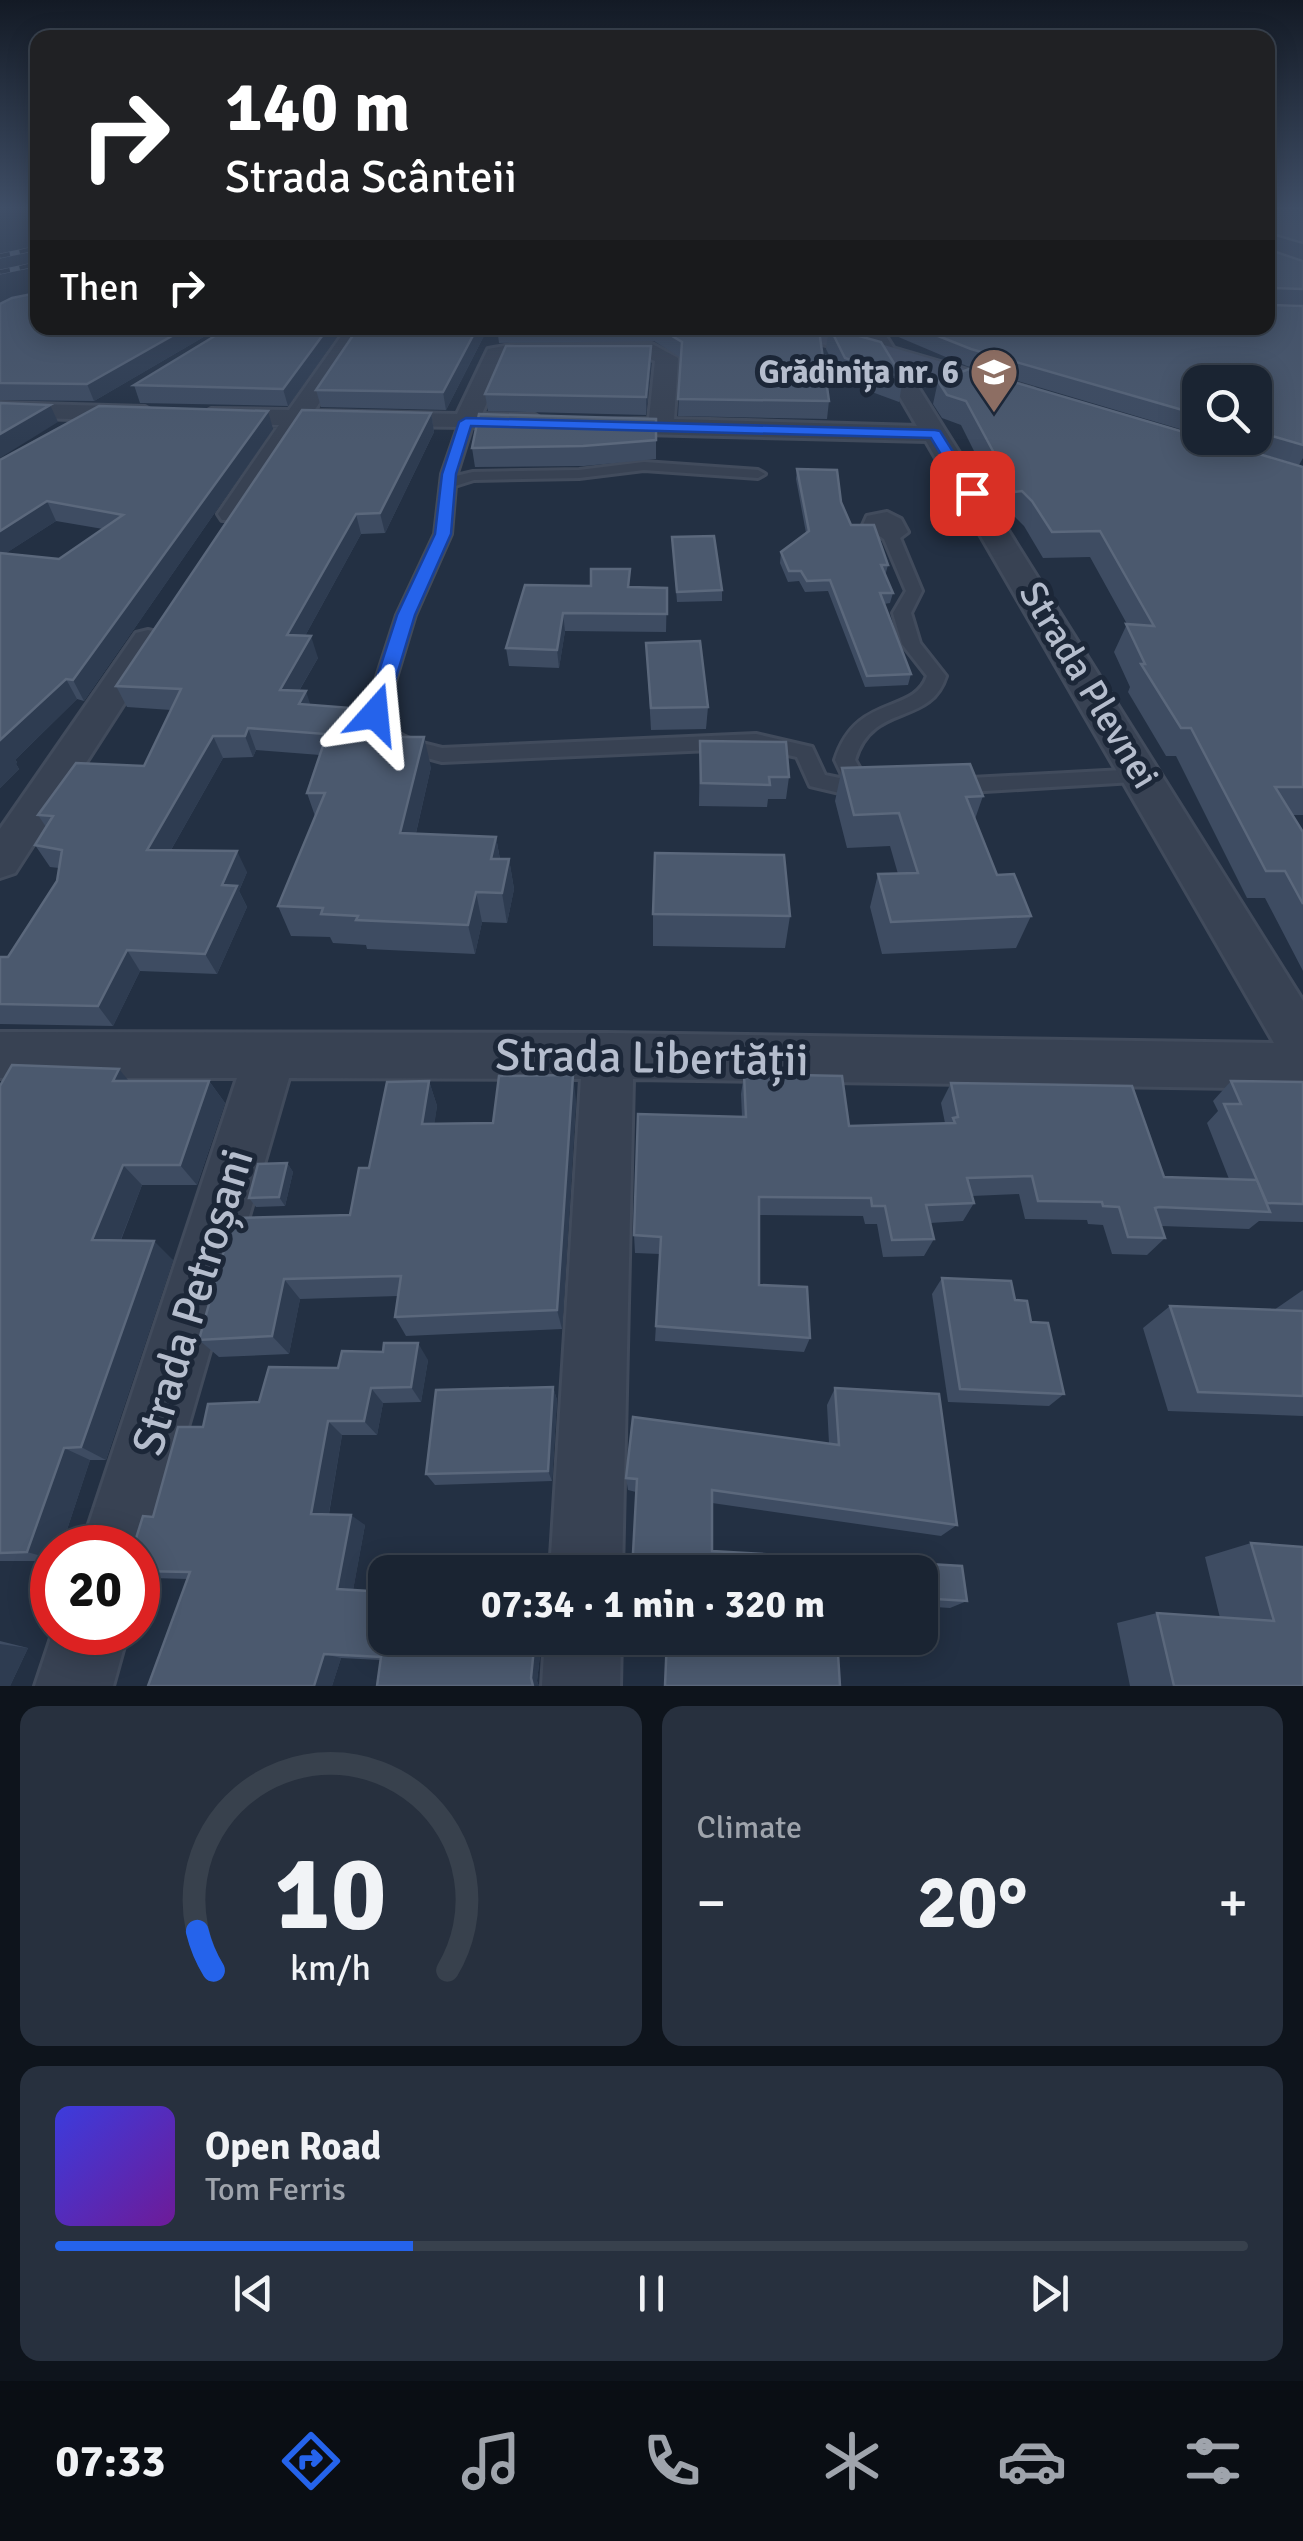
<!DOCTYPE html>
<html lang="en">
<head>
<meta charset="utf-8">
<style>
	:root { --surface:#1a2432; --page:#27303e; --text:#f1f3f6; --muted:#9fa4ac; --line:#38414d; --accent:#2563eb }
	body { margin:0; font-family:Signika,sans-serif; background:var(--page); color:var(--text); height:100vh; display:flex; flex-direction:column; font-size:38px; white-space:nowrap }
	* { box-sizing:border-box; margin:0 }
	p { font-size:32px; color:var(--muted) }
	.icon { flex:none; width:55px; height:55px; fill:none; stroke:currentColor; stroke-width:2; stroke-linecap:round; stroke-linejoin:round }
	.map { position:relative; height:1686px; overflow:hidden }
	.details { display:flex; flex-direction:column; gap:20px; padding:20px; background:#0e141c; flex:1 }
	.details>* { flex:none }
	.hud { position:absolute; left:30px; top:30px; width:1245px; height:305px; border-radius:20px; box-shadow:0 5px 25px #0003,0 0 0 2px var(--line); background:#202124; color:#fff; overflow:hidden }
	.fabs { position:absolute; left:1182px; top:365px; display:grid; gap:20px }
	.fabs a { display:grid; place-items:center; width:90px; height:90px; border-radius:20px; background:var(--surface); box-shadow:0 5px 25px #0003,0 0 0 2px var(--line); font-size:50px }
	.speed { position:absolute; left:30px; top:1525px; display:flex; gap:20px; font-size:50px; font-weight:700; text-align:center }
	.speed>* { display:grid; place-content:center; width:130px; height:130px; border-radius:50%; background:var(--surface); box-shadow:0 5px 25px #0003,0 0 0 2px var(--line); line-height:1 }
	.speed .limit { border:15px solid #d22; background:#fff; color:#111 }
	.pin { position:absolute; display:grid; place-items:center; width:85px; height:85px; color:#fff; margin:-42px; border-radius:20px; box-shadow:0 5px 15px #0006 }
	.me { position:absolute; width:110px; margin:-55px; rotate:18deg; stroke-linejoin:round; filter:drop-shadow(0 0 8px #0008) }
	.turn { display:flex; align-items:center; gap:35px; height:210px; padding:0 30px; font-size:45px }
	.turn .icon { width:130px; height:130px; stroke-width:2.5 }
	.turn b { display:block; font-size:70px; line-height:85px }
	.then { display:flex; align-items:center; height:95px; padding:0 30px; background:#0003; gap:20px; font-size:38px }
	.big { font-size:75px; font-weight:700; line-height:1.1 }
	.details .widget { flex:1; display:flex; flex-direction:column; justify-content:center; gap:15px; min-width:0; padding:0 35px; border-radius:20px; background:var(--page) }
	.details .dial { align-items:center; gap:0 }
	.dial svg { height:260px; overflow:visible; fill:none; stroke:var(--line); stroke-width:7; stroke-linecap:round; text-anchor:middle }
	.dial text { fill:var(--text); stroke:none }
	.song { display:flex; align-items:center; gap:30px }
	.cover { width:120px; height:120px; border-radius:15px; background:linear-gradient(135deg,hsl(240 70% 55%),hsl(280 70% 35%)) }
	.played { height:10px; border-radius:5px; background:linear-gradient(90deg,var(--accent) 30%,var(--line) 30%) }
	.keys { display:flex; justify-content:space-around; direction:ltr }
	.heat { display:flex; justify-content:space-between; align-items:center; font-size:55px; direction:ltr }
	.details .tiles { flex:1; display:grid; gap:20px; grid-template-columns:1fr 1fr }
	.widget:last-child { grid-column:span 2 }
	.trip { position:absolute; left:368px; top:1555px; width:570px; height:100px; border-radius:20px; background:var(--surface); box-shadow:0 5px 25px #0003,0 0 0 2px var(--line); font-weight:700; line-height:100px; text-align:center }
	.tab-bar { display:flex; height:160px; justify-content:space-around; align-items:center; background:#0a0e14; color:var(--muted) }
	.tab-bar .icon { width:70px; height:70px }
	.tab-bar .selected { color:var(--accent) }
	.tab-bar b { font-size:45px; color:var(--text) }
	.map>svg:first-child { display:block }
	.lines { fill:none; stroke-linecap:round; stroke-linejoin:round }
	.lane-casing { stroke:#414b5c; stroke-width:6 }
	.street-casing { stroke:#414b5c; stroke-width:6 }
	.secondary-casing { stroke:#414b5c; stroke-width:5 }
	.lane { fill:#384253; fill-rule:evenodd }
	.street { fill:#384253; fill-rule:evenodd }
	.secondary { fill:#455066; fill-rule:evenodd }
	.rail-casing { stroke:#59667a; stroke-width:5 }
	.rail { stroke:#1c2738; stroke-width:4; stroke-dasharray:10; stroke-linecap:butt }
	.wall { fill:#3e4c62; fill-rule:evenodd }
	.shaded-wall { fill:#2e3c51 }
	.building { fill:#4b596e; stroke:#5b687c; stroke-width:2.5 }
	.route { fill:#2563eb; stroke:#184099; stroke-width:2.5 }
	.labels { text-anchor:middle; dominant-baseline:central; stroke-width:10; stroke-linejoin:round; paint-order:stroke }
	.far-poi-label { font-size:32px; font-weight:bold; fill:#b5bdcd; stroke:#1c2738; text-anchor:end }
	.street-label { font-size:38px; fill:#b5bdcd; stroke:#1c2738 }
	.near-street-label { font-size:45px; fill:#b5bdcd; stroke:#1c2738 }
</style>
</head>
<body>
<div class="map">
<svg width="1303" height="1686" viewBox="0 0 1303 1686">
	<rect width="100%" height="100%" fill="#233043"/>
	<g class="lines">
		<!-- lane casing -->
		<g class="lane-casing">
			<g id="lane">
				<path d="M461,419L473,422L456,476L473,472L579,470L644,462L758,470L765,474L758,478L644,470L579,478L474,480L455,486L451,534L415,615L385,714C391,739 420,742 442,748L756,734L812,747L825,775L844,779L835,760C856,693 914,715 927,676L902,644L893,613L906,591L884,539L863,525L867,516L887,512L901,519L908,532L900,538L922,591L911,613L920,643L946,676C930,727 873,701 855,760L868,783L876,790L873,795L861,798L810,786L797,757L756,748L442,762L389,748L369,728L365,714L397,615L435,534L442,474Z"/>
				<path d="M1143,769L1154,776L1150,781L952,793L941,786L952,779Z"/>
			</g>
		</g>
		<!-- street casing -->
		<g class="street-casing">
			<g id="street">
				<path d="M347,328H368L314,411L457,414L488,349L516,344H652L678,358L674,419L917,426L860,328H881L1303,1001V1089L633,1079L622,1572H550L581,1079L289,1078L153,1548L142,1573L138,1575V1548H81L237,1078H0V1032L608,1033L1274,1043L926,441L601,433L588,425L592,420L649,419L655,361L648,358H516L505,359L482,414L535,415L548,423L544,428L304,425L242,520H222L218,514L279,425L211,423L199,416L211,409L289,410Z"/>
				<path d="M0,403L145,407L157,414L145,421L0,417Z"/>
				<path d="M148,630L160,633L165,640L15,873L0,878V829L136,633Z"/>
				<path d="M53,1632H128L113,1686H35Z"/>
				<path d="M545,1638H621L620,1686H542Z"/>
			</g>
		</g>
		<!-- secondary casing -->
		<g class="secondary-casing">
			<path id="secondary" d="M785,328H826L1034,389L1038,396L1034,403H1012L789,334Z"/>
		</g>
		<!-- lane -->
		<use href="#lane" class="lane"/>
		<!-- street -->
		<use href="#street" class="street"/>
		<!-- secondary -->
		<use href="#secondary" class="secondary"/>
		<!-- rail casing -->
		<g class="rail-casing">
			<g id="rail">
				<path d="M0,256L38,248"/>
				<path d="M0,272L38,264"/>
			</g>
		</g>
		<!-- rail -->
		<use href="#rail" class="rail"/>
	</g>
	<!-- wall -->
	<g class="wall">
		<path d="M1271,208L1303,209V260L1273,250L1303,261V305L1272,304L1303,306V458L1299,465L1207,438H1255V382H1200V435L967,366L889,333L884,328H1268Z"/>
		<path d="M0,304L38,328H219L94,401L0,400Z"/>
		<path d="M343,328L288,406L140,403L134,385Z"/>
		<path d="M358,328H488L446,410L321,407L316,390Z"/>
		<path d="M497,328H810L829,401L827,419L678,416L681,358L654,341L499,343Z"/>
		<path d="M829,328L903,378L899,402L842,381L826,349Z"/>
		<path d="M837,328H860L859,334Z"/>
		<path d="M651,363L646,415L488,411L485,394Z"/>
		<path d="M938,381L1303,467V815H1293L1303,832V971L1265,898H1247L1176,756H1166L1128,692L1130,687L1114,652L1127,624L1090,557L1043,558L1024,526L1015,517H1007L961,425L942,418L933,404Z"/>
		<path d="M431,413L434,432L385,533L361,534L305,636L318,658L299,691L310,705L352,708L358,729L354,737L431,767L416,833L496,837L500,859H509L514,889L507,923L482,922L475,954L367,949L366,945L333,943L330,937L291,936L278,906L315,816L307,793L320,755L256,750L253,757L223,758L171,850L247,872L239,891L247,907L217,974L140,971L113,1026L0,1024V957H8L57,881L59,868L50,867L35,845L46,827L38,815L144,766L171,710L127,707L116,686Z"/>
		<path d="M656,419V459L584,466L475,467L472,448Z"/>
		<path d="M273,429L84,701L77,699L15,760L17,762L16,764L19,769L0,788V460ZM56,521L103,529L59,559L6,553Z"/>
		<path d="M797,469L841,502L851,525L888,565L885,576L893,593L890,603L884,604L911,674L908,685L865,687L828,591L805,592L799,581L788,582L780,563L781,552L806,533L796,479Z"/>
		<path d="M672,537L722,590V601L677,602Z"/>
		<path d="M525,585L667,588L666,632L565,631L559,668L509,666L506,648Z"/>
		<path d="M646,643L708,707L706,729L651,730Z"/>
		<path d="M700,741L789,777L786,799H768L767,807L699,806Z"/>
		<path d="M842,768L983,796L975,819L997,875L1031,916L1016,948L882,954L870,907L878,874H898L890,846L847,848L835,801Z"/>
		<path d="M653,914L790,916L785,948L653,946Z"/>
		<path d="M744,1074L849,1126L945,1123L941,1103L951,1083L1164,1177L1229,1179L1207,1123L1218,1111L1213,1101L1231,1081L1303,1082V1222L1259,1221L1249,1229L1161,1226L1165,1238L1147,1255L1112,1254L1103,1225L1088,1224L1087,1220L1025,1219L1019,1194L972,1196L974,1203L963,1221L930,1223L934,1239L924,1256L883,1257L877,1224H865L863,1216L759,1215V1285L810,1338L804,1352L655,1341L660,1254L635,1253L634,1235L742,1117L741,1094Z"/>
		<path d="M128,1081H209L225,1103L197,1185H142L121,1240L173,1260L106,1460H90L61,1548H52V1561H0V1086Z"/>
		<path d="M429,1081L437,1106L434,1124L493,1123L576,1100L562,1329L406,1336L395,1317L398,1296L300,1299L289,1354L219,1357L199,1340L350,1215L369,1168Z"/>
		<path d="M287,1163L293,1172L285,1206L256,1207L249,1198Z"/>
		<path d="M942,1278L1015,1300L1031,1322L1064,1394L1049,1406L948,1402L932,1294Z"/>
		<path d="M1303,1290V1416L1168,1411L1143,1328L1170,1306L1274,1310Z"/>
		<path d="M383,1352L428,1360L421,1402L383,1403L377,1435H342L329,1514L365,1525L353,1590L385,1638H542L537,1681L539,1686H377L380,1660L341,1658L332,1686L188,1579L152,1578L138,1574V1548L203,1427L338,1368Z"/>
		<path d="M553,1387L557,1400L552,1481L435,1485L426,1474Z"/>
		<path d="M835,1388L957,1525L941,1536L712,1503L632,1572L636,1492L628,1490L626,1478L829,1443L827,1405Z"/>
		<path d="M1251,1543L1303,1686H1130L1117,1623L1157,1613L1220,1618L1205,1557Z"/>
		<path d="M844,1559L962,1566L967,1601L950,1608L920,1606V1572H834V1568Z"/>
		<path d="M666,1638H906V1641L892,1646Z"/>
		<path d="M0,1641L28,1648L10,1686H0Z"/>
	</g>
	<!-- shaded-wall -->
	<g class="shaded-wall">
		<path d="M186,328H219L94,401L87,384Z"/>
		<path d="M328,328H343L288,406L283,389Z"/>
		<path d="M477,328H488L446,410L443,392Z"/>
		<path d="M651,346V363L646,415V397Z"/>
		<path d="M50,405L58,422L0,458V434Z"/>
		<path d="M268,411L273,429L84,701L73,680Z"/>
		<path d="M431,413L434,432L385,533L380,513Z"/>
		<path d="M47,501L56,521L0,557V531Z"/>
		<path d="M356,514L361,534L294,656L287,635Z"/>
		<path d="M563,613L565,631L559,668L557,650Z"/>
		<path d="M311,636L318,658L287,711L280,690Z"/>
		<path d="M66,679L77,699L15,760L17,762L16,764L19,769L0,788V740Z"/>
		<path d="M306,691L313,713L299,704Z"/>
		<path d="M352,708L358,729L344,757L338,735Z"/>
		<path d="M248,728L256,750L253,757L245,736Z"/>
		<path d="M213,736L223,758L159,871L147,850Z"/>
		<path d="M424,737L431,767L409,863L400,833Z"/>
		<path d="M496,837L501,866L491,859Z"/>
		<path d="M237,851L247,872L239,891L247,907L217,974L205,954L222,885Z"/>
		<path d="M509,859L514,889L507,923L502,893Z"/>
		<path d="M476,892L482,922L475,954L468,925Z"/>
		<path d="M127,950L140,971L113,1026L98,1006Z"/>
		<path d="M119,1069L137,1091L113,1081Z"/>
		<path d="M573,1075L576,1100L562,1329L557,1310Z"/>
		<path d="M209,1081L225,1103L197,1185L180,1165Z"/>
		<path d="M429,1081L437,1106L431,1148L422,1124Z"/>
		<path d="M287,1163L293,1172L285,1206L279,1197Z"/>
		<path d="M123,1165L142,1185L113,1259L92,1240Z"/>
		<path d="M154,1241L173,1260L106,1460L81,1447Z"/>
		<path d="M284,1279L300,1299L289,1354L272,1336Z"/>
		<path d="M418,1343L428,1360L421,1402L411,1387Z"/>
		<path d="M553,1387L557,1400L552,1481L548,1471Z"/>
		<path d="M371,1388L383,1403L377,1435L364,1421Z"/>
		<path d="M328,1421L342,1435L327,1524L311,1514Z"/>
		<path d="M64,1448L90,1460L61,1548H52V1559L27,1552Z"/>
		<path d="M351,1515L365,1525L352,1596L337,1589Z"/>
		<path d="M535,1638H542L537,1681L539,1686H533L531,1678Z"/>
		<path d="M0,1644L28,1648L10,1686H0Z"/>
		<path d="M324,1654L341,1658L332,1686H314Z"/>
	</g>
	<!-- building -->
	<g class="building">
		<path d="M1268,206H1271V208L1303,209V243L1272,234L1273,251L1303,261V289L1272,288V305L1303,306V445L1255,431V382H1200V415L971,349L918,328H1268Z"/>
		<path d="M38,286V328H186L87,384L0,383V304L12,298L32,294L35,287Z"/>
		<path d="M228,328H328L283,389L134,385Z"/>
		<path d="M358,328H477L443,392L316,390Z"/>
		<path d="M659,328H810L819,330L829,401L678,399L682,342Z"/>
		<path d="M830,328L881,342L903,378L845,358Z"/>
		<path d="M506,346H651L646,397L485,394Z"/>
		<path d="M969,369L1303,467V787H1275L1303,832V904L1285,871H1266L1191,728H1181L1141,664H1145L1126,624L1154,626L1100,531L1052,532L1032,501L1022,491L1015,492L966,401L947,395L938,381Z"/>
		<path d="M0,403L50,405L0,434Z"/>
		<path d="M99,406L268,411L73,680L66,679L0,740V553L59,559L123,515L47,501L0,531V460Z"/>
		<path d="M302,410L431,413L380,513L356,514L287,635L311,636L280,690L306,691L299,704L352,708L338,735L248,728L245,736H213L147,850L237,851L222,885L237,886L205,954L127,950L98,1006L0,1004V957H8L57,881L62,850L35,845L53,816L38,815L76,763L144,766L181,689L116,686Z"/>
		<path d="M479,414L656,419V440L583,446L472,448Z"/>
		<path d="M797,469L837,470L841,502L851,525H874L888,565H881L893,593H880L911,674L867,676L830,580L807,581L801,571H789L781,552L809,531Z"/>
		<path d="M714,536L722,590L677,592L672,537Z"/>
		<path d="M591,569H630L628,587L667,588V614L563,613L557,650L506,648L525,585L591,586Z"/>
		<path d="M700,641L708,707L651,708L646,643Z"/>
		<path d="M326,737H424L400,833L496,837L491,859H509L502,893L476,892L468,925L356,920L358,916L321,914L323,908L278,906L325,793H307Z"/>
		<path d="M700,741L786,742L789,777H769L770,785L701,783Z"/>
		<path d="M970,764L983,796L966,797L997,875L1014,874L1031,916L891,922L878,874L918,873L899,813L854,815L842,768Z"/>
		<path d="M655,853L784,855L790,916L653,914Z"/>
		<path d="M12,1065L119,1069L113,1081H209L180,1165H123L92,1240L154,1241L81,1447L64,1448L27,1552L0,1553V1086Z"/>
		<path d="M744,1074L842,1076L849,1126L955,1123L953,1118L958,1117L951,1083L1132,1086L1164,1177L1257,1180L1270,1212L1159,1207L1155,1208L1165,1238L1128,1237L1119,1207L1103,1206L1102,1202L1038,1201L1032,1176L967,1178L974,1203L926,1205L934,1239L892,1240L885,1206H872L871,1198L759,1197V1285L807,1287L810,1338L656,1326L661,1237L634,1235L638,1114L746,1117Z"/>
		<path d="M573,1075L557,1310L395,1317L401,1276L284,1279L272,1336L199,1340L233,1218L350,1215L359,1168H369L387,1082L429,1081L422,1124L493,1123L499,1076Z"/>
		<path d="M1231,1081L1303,1082V1204L1267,1203L1224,1104H1241Z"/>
		<path d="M287,1163L279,1197L249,1198L258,1164Z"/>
		<path d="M942,1278L1011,1281L1015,1300L1027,1301L1031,1322L1048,1323L1064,1394L960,1389Z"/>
		<path d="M1170,1306L1303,1311V1396L1198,1392Z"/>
		<path d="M384,1343H418L411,1387L371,1388L364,1421H328L311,1514L351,1515L337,1589L385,1592V1638H535L531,1678L533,1686H377L381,1657L324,1654L314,1686H148L190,1572L138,1571V1548H133L143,1516L153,1517L178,1427H203L208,1404L259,1402L269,1367L338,1368L342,1351L383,1352Z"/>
		<path d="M553,1387L548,1471L426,1474L436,1390Z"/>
		<path d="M835,1388L939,1394L957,1525L712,1490V1551L779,1555L780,1570L816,1572H632L637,1479L626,1478L633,1417L839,1445Z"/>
		<path d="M1251,1543L1303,1547V1686H1174L1157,1613L1274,1621Z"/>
		<path d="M844,1559L962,1566L967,1601L920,1598V1572H844Z"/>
		<path d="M498,1564L530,1565L529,1572H497Z"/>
		<path d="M667,1638H906V1641L837,1638L840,1686H665Z"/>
	</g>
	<!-- sky -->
	<linearGradient id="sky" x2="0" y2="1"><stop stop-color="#131a25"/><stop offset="0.47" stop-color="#3f4e66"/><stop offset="1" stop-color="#3f4e66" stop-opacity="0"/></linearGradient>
	<rect width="1303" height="442" fill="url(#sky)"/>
	<!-- route -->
	<path class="route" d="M466,418L935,430L940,431L979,493L966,496L931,438L471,426L456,474L451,534L415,615L385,714L382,719H368L365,714L397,615L435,534L442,474L459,422Z"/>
	<!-- icons -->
	<defs>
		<g id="school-pin" transform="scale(2.5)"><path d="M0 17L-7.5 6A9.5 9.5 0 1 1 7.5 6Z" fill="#8d6e63" stroke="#1c2738"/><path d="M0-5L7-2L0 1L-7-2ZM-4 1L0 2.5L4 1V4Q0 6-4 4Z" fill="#fff"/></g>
	</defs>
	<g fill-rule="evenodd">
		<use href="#school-pin" x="994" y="372"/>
	</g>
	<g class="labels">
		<!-- far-poi labels -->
		<g class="far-poi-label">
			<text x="959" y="372">Grădinița nr. 6</text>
		</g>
		<!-- street labels -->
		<g class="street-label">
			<text transform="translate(1089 685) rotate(59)">Strada Plevnei</text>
		</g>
		<!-- near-street labels -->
		<g class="near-street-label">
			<text transform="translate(652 1058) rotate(1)">Strada Libertății</text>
			<text transform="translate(193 1302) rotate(-73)">Strada Petroșani</text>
		</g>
	</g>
</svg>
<div class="fabs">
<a><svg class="icon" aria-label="search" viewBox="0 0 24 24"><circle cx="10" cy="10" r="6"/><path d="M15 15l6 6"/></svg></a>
</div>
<div class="speed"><div class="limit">20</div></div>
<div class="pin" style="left:972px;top:493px;background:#d93025"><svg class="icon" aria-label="arrive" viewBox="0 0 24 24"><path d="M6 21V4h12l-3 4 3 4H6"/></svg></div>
<svg class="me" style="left:375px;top:714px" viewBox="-20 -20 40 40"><path d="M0-17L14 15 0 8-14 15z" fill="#2563eb" stroke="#fff" stroke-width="4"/></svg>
<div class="trip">07:34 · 1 min · 320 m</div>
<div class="hud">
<div class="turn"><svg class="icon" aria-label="right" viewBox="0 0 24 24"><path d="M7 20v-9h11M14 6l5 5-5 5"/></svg><div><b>140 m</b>Strada Scânteii</div></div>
<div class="then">Then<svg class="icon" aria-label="right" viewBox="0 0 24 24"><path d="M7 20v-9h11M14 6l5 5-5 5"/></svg></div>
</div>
</div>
<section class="details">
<div class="tiles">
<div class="widget dial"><svg viewBox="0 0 100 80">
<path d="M14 69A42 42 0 1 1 86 69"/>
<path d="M14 69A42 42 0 0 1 9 57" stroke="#2563eb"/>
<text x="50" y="56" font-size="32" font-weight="700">10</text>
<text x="50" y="72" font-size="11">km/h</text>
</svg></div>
<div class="widget"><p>Climate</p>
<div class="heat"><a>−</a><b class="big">20°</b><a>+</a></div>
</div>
<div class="widget">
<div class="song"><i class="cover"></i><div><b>Open Road</b><p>Tom Ferris</p></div></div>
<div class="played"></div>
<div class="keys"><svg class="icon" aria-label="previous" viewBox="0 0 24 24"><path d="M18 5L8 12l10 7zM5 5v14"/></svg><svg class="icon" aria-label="pause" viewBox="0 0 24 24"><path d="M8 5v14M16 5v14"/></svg><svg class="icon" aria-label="next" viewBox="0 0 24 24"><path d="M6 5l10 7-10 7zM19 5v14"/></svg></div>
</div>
</div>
</section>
<nav class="tab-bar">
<b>07:33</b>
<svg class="icon selected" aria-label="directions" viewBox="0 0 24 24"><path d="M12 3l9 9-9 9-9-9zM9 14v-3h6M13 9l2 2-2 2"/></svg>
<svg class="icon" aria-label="music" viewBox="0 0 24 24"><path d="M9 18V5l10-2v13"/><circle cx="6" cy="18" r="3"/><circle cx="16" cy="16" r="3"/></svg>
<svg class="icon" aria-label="phone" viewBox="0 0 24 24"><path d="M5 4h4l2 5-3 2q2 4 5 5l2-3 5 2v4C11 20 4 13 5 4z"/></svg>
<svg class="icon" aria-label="climate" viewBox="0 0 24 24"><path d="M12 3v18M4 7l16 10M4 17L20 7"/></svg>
<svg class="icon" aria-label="car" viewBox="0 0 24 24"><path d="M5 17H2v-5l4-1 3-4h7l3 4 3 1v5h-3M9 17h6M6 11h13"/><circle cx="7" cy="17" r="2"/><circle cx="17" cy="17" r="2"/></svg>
<svg class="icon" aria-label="filters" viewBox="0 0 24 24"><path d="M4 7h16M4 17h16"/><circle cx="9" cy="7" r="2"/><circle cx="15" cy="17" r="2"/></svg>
</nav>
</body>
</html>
